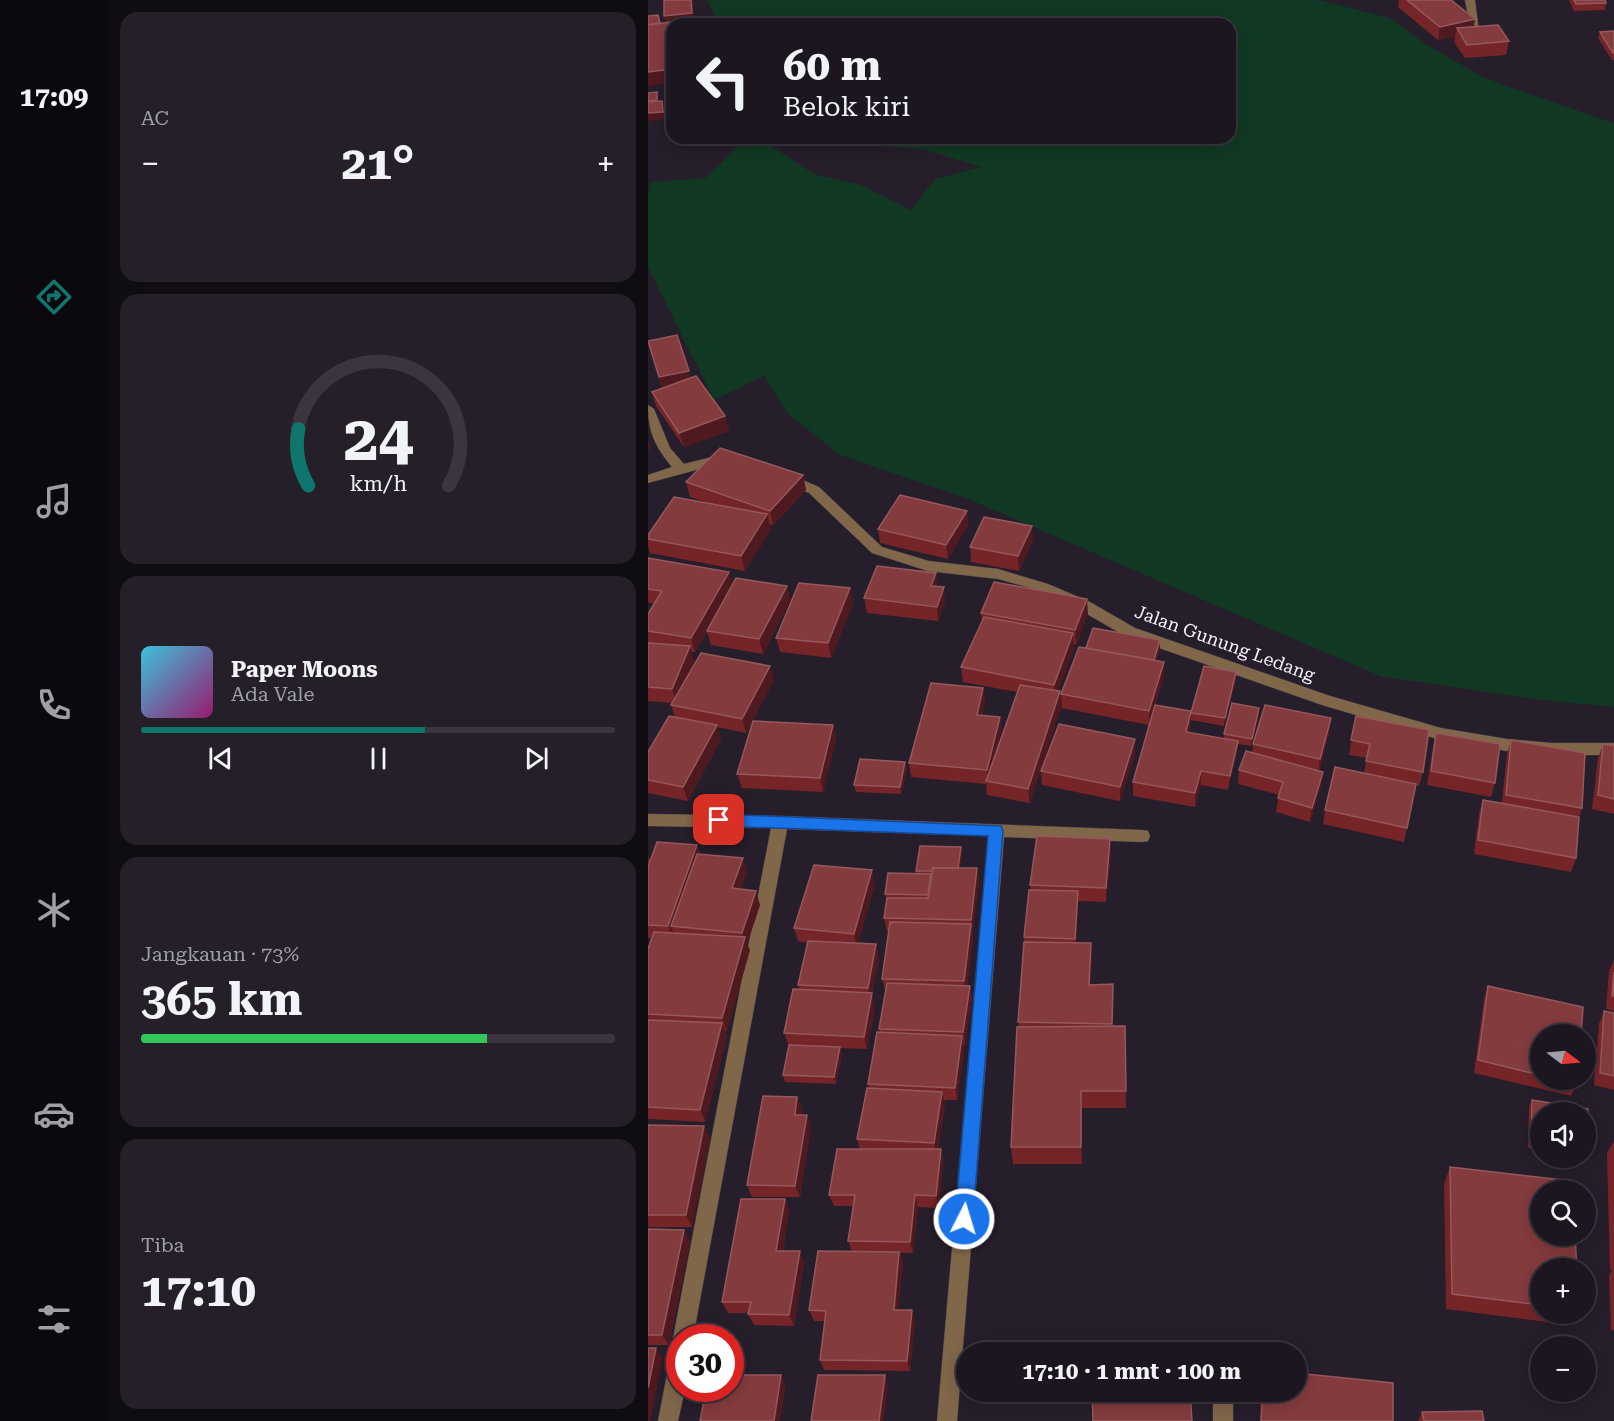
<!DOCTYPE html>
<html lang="id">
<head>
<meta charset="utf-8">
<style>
	:root { --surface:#1c1620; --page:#251f29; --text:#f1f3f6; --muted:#a09fa5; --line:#3a353e; --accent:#0f766e }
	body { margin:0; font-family:"Roboto Serif",serif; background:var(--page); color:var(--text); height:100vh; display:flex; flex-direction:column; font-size:22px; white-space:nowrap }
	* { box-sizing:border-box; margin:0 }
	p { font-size:20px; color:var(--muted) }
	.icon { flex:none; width:33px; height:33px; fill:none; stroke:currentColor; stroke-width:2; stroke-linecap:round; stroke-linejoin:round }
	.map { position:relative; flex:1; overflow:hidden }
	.details { display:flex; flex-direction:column; gap:12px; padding:12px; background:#0f0c12; width:540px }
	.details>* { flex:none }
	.top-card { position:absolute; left:18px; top:18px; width:570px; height:126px; border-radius:18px; box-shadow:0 3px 15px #0003,0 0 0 2px var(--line); background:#1c1620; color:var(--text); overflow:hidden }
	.needle { width:39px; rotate:106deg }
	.tools { position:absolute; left:882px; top:1024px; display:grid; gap:12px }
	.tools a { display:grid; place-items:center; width:66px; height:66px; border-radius:50%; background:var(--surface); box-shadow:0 3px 15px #0003,0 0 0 2px var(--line); font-size:30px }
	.speed { position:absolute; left:18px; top:1324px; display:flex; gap:12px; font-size:30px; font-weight:700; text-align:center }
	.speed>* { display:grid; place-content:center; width:78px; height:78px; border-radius:50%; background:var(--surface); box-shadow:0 3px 15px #0003,0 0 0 2px var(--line); line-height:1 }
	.speed .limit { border:9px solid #d22; background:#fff; color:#111 }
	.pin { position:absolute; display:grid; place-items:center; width:51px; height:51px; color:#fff; margin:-26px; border-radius:12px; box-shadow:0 3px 9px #0006 }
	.me { position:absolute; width:66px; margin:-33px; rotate:5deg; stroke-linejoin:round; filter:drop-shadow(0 0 4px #0008) }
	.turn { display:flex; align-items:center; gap:21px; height:126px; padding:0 18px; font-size:27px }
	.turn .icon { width:78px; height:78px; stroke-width:2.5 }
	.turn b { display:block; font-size:42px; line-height:51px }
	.big { font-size:45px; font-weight:700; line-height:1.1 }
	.details .card { flex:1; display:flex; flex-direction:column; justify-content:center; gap:9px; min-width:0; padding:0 21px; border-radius:18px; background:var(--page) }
	.details .dial { align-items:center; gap:0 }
	.dial svg { height:156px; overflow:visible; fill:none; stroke:var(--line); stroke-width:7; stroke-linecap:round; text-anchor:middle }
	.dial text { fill:var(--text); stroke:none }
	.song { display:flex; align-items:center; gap:18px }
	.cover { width:72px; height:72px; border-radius:9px; background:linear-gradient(135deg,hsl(190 70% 55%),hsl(320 70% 35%)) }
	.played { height:6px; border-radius:3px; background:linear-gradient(90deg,var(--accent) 60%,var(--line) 60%) }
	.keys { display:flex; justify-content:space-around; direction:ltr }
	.heat { display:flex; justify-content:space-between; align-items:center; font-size:33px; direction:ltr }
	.charge { height:9px; border-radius:4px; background:linear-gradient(90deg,#34c759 73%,var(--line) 0) }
	.trip { position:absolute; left:308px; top:1342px; width:351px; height:60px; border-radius:30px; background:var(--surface); box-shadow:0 3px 15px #0003,0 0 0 2px var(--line); font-weight:700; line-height:60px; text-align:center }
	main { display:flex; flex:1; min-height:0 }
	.tab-bar { display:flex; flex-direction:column; width:108px; justify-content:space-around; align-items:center; background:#0b090d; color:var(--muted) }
	.tab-bar .icon { width:42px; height:42px }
	.tab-bar .active { color:var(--accent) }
	.tab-bar b { font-size:27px; color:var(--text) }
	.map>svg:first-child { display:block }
	.green { fill:#113823 }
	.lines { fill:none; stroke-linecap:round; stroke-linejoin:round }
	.minor-casing { stroke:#433c48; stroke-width:1 }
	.minor { fill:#80674a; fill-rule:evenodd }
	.wall { fill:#752528 }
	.shaded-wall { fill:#4f1920 }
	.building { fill:#833b3e; stroke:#95585c; stroke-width:1.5 }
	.route { fill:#1a73e8; stroke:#114b97; stroke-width:1.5 }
	.labels { text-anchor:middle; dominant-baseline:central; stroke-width:6; stroke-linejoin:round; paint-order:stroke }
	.street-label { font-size:18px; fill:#f7f1fa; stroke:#261e2b }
</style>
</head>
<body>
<main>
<nav class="tab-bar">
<b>17:09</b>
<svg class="icon active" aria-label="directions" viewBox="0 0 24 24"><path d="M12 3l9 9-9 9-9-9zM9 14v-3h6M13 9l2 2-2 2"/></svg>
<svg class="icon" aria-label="music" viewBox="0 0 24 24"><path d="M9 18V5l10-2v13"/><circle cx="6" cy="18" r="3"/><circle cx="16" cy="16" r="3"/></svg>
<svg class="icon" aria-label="phone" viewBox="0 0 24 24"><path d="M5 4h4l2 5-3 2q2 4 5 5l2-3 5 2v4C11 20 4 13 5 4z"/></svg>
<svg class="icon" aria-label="climate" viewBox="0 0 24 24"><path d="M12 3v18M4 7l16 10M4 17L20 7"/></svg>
<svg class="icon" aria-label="car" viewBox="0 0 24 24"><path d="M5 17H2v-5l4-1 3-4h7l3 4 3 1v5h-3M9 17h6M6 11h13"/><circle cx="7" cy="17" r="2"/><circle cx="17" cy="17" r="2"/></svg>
<svg class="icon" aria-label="filters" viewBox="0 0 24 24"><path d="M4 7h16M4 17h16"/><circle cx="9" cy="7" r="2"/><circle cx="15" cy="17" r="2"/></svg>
</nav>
<section class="details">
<div class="card"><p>AC</p>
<div class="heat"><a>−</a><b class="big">21°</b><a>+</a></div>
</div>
<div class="card dial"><svg viewBox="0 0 100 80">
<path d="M14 69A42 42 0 1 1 86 69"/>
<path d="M14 69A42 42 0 0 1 9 40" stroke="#0f766e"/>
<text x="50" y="56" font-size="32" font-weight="700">24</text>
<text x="50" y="72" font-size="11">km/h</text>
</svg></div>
<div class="card">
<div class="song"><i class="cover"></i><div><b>Paper Moons</b><p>Ada Vale</p></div></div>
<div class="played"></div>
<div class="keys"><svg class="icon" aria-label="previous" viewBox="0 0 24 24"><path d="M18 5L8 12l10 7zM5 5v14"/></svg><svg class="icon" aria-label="pause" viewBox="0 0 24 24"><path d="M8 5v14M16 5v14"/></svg><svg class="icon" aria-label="next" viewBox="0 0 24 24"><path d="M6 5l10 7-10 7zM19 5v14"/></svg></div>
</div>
<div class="card"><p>Jangkauan · 73%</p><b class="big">365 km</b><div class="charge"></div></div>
<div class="card"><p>Tiba</p><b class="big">17:10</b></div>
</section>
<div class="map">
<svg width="966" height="1421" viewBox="0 0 966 1421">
	<rect width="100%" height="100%" fill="#261e2b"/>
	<!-- green -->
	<path class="green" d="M59,0H671L742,18L776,43L831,75L861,87L966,123V707L885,699L732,676L318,498L192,455L140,414L116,376L66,400L0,267V194L3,182L57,178L99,138H111L166,174L213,185L263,210L287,179L333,167L274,149L202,144L195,138H582V24H71Z"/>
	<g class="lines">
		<!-- minor casing -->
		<g class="minor-casing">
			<g id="minor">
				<path d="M817,0H827L831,32L823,30Z"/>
				<path d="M0,405L6,409L22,448L36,464L76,454L82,458L81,461L0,483V475L24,467C7,446 0,433 0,405Z"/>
				<path d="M138,473L171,487L234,547L281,561L350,569L400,584L442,602L487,628L682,696L793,728L859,739L904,743H966V755H904L859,751L793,740L674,705L477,636L432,610L390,590L350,579L280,571L224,553L161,493L133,480L131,477Z"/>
				<path d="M0,814L132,816L494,830L500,831L502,836L500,841L494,842L356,837L309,1421H289L340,836L139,829L45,1338H32V1347L28,1345L25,1338L123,828L0,826Z"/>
				<path d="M32,1349V1389H37L30,1421H10L22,1359L25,1352Z"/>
				<path d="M575,1394L582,1397L585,1404V1421H565V1404L568,1397Z"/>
			</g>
		</g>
		<!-- minor -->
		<use href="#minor" class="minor"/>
	</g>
	<!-- wall -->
	<g class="wall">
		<path d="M751,0H803L826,27L861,41L858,55L817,58L806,42L807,36L790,40L750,7Z"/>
		<path d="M921,0H957L958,3L957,10L926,11Z"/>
		<path d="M966,31V60H964L950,38L952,32Z"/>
		<path d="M0,341L43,378L77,416L81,431L36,447L8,406L4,392L14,388Z"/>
		<path d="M155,475L158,490L125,525L121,524L123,529L97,571L2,553L0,546V535L61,503L42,497L38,482Z"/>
		<path d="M319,511L320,525L300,559L232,543L230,529Z"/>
		<path d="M385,540L371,571L323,562L322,547Z"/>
		<path d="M0,558L85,584L139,586L142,600L115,654L63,645L59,632L47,652H43L46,661L40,675L126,680L98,733L69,727L73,739L40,801L0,793V752L27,717L23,705L24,703L0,701V614L6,604L0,602Z"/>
		<path d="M289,587L297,602L290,621L219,613L216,598Z"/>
		<path d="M205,603L183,658L132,652L128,638Z"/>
		<path d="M333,613L440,614L428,645L426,644V648L410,691H412L413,706L382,803L339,795L338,784L263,777L261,763L335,688L337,702L334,715L352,717L353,731L349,750L369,692L315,682L313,667L334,622Z"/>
		<path d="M512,640V648L508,660L516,662V676L501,725L414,708L413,694L438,648Z"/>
		<path d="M588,679L576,726L543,720L541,733L576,739V734L611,715L603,746L589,744L588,755L580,790L553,785L547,807L485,796V782L543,711Z"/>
		<path d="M708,716L775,772L771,786L768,785L756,842L675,824L677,810L716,773L719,758L701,755Z"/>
		<path d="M185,725L188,739L175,792L94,788L89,774Z"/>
		<path d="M681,733L671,771L675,772L673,786L662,822L628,812L631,795L590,784L591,770L604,753L605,744Z"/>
		<path d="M788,733L847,783L843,797L779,785L785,747Z"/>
		<path d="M863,740L934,808L931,817L928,858L923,872L826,854L831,814L835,800L854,803L859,754Z"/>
		<path d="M955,744L966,746V814L944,809L950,758Z"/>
		<path d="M487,753L472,801L394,785L393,771Z"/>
		<path d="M257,762L259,769L253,794L208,792L206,785Z"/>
		<path d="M463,853L458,902L430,901L428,943L444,956L442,985L465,997L464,1026H477L478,1108H434V1164H365L363,1147L376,942V937L383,890L382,885Z"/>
		<path d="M53,854L99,872L93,889L112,905L99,944L102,950L79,1031H77L79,1036L57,1122L0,1119V946L1,947L4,938H0V856L2,861Z"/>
		<path d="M314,854L312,868H329L331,882L324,933L325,937L319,986H322L324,999L317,1045H315L316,1049L309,1100H296L297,1104L290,1149H293L295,1161L291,1208L270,1207L265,1253H252L255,1263L250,1310L267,1321L262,1371L176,1370L172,1360L177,1321H166L161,1310L204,1252L200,1241L205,1206H186L181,1195L212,1149L209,1139L221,1088L220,1084L232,1032L231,1029L238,992L234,979L241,931H239L236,918L239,901L237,894L269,873L268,871Z"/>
		<path d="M227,884L210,943L228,944L231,958L224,995L227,1006L219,1049L192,1048L194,1054L188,1084L137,1082L135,1075L141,1046L136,1033L152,990L150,985L160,943L150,941L146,928Z"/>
		<path d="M966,960V1011L958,1009L961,971Z"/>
		<path d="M840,986L892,1035V1080H929V1083L923,1096L826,1073L836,999Z"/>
		<path d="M956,1011L966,1013V1090L946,1085L951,1024Z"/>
		<path d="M149,1097L154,1109L153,1115H159L163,1127L152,1197H104L99,1185Z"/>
		<path d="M884,1100L940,1109L941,1151L938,1157V1113H892V1150L880,1148L881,1107Z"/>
		<path d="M0,1125L62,1138L44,1227H0Z"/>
		<path d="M966,1141V1330H963L961,1276L964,1270H962L959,1153Z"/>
		<path d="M802,1167L892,1269V1314H929L922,1325L798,1309L796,1184Z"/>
		<path d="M137,1199L141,1211L135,1251L156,1262L146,1326L106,1325L100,1314L101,1313H80L74,1302Z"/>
		<path d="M0,1229L42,1241L21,1345H0Z"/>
		<path d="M613,1392H648L745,1421H612Z"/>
		<path d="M774,1412L836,1421H770Z"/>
	</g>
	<!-- shaded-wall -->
	<g class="shaded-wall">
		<path d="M43,0H45L46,24H24L20,29L16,16Z"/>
		<path d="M827,19L825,33L809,28L807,36L790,40L792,27Z"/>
		<path d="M24,69V83L0,86V72Z"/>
		<path d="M14,101L16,108V119L0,121V113Z"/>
		<path d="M41,371L44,385L15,392L11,377Z"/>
		<path d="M77,416L81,431L36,447L31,433Z"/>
		<path d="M0,442H1L3,449L0,450Z"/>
		<path d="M155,475L158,490L125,525L122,511Z"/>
		<path d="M319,511L320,525L300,559L298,545Z"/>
		<path d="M119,514L123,529L97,571L93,556Z"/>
		<path d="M384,526L385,540L371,571L370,556Z"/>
		<path d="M81,572L85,586L47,652L43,638Z"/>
		<path d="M288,573L290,588L283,586Z"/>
		<path d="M139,586L142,600L115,654L111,639Z"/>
		<path d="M296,587L297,602L290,621L289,607Z"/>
		<path d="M202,588L205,603L183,658L180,643Z"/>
		<path d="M439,599L440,614L428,645L427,630Z"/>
		<path d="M425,633L426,648L407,699L406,685Z"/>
		<path d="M512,640V648L504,670L505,663Z"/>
		<path d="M42,646L46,661L29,704L24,689Z"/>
		<path d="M516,662V676L501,725V711Z"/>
		<path d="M122,666L126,680L98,733L94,719Z"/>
		<path d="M588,672V679L576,726L577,718Z"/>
		<path d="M335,688L337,702L331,729L329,715Z"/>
		<path d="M412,691L413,706L382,803L380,789Z"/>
		<path d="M611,708V715L603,746L604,739Z"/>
		<path d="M543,711V726L537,746L538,732Z"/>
		<path d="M352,717L353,731L341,784L339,770Z"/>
		<path d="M683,718L681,733L670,773L672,759Z"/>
		<path d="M69,725L73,739L40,801L35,787Z"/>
		<path d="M185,725L188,739L175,792L172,778Z"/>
		<path d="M487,739V753L472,801V787Z"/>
		<path d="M590,741L588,755L580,790L582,776Z"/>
		<path d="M257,762L259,769L253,794L252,787Z"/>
		<path d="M553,771V785L547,807V793Z"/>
		<path d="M675,772L673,786L662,822L664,808Z"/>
		<path d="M462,839L463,853L458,902V888Z"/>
		<path d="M49,845L54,859L23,926L27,936L26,940L20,926Z"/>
		<path d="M313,847L314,854L311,879L310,872Z"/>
		<path d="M95,858L99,872L89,902L84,888Z"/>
		<path d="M329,868L331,882L325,933L323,920Z"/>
		<path d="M224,870L227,884L209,948L206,934Z"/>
		<path d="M108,891L112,905L99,944L102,950L79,1031L74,1018L96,940L94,933Z"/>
		<path d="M430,891V905L427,952V939Z"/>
		<path d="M323,924L325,937L318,994L316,981Z"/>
		<path d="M443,943L444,956L441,998V985Z"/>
		<path d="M228,944L231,958L224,995L227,1006L219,1049L216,1037L223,999L220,988Z"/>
		<path d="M322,986L324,999L317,1045L315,1032Z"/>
		<path d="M74,1023L79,1036L57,1122L52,1110Z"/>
		<path d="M314,1036L316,1049L309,1100L307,1088Z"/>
		<path d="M192,1047L194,1054L188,1084L186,1077Z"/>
		<path d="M433,1091L434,1108V1164L433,1147Z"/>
		<path d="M294,1092L297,1104L289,1155L286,1143Z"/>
		<path d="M149,1097L154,1109L151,1127L147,1115Z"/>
		<path d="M159,1115L163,1127L152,1197L147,1186Z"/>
		<path d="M56,1126L62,1138L44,1227L38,1215Z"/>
		<path d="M293,1149L295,1161L291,1208L288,1196Z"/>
		<path d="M267,1195L270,1207L265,1253L262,1242Z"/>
		<path d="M137,1199L141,1211L133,1262L128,1251Z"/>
		<path d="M36,1230L42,1241L21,1345L14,1335Z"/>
		<path d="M152,1251L156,1262L146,1326L141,1315Z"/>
		<path d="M251,1252L255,1263L249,1320L246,1310Z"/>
		<path d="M264,1310L267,1321L262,1371L259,1361Z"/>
		<path d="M8,1348L15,1358L2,1421H0V1388Z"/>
		<path d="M133,1375L138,1385L132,1421H126Z"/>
		<path d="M237,1375L240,1385L236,1421H231Z"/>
	</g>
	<!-- building -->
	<g class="building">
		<path d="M16,0H43L44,13L16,16Z"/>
		<path d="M759,0H803L827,19L792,27Z"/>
		<path d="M926,0H957L958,3L928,4Z"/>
		<path d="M10,15L12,23L0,25V16Z"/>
		<path d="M45,19L46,24H24V45L16,46H24V69L0,72V25Z"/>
		<path d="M850,25L861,41L819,45L809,28Z"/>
		<path d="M966,31V53H965L952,32Z"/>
		<path d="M9,92V100L0,101V93Z"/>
		<path d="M14,101L15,112L0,113V102Z"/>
		<path d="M29,335L41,371L11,377L0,341Z"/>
		<path d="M48,376L77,416L31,433L4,392Z"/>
		<path d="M72,448L155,475L122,511L38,482Z"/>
		<path d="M252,495L319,511L298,545L230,529Z"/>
		<path d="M26,497L119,514L93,556L0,539V535Z"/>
		<path d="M336,517L384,526L370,556L322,547Z"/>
		<path d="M0,558L81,572L43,638L0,631V614L14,591L0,589Z"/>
		<path d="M229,566L288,573L283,586L296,587L289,607L216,598Z"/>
		<path d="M88,578L139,586L111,639L59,631Z"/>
		<path d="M346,582L439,599L427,630L333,613Z"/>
		<path d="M151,583L202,588L180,643L128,638Z"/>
		<path d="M336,617L425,633L406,685L313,667Z"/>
		<path d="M445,628L512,640L506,660L438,648Z"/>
		<path d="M0,643L42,646L24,689L0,687Z"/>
		<path d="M431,647L516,662L501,711L413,694Z"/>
		<path d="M53,653L122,666L94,719L23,705Z"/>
		<path d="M556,666L588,672L577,718L543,713Z"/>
		<path d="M283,683L335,688L329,715L352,717L339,770L261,763Z"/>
		<path d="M372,685L412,691L380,789L338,781Z"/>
		<path d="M584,703L611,708L604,739L576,734Z"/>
		<path d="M507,705L543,711L538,732L590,741L582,776L553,771L547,793L485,782Z"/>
		<path d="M617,705L683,718L672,759L605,744Z"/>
		<path d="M21,716L69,725L35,787L0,780V752Z"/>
		<path d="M708,716L781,730L775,772L718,761L722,744L703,740Z"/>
		<path d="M105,721L185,725L172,778L89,774Z"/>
		<path d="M411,724L487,739L472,787L393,771Z"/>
		<path d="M788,733L852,744L847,783L783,771Z"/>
		<path d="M863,740L937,753L934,808L858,795Z"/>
		<path d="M955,744L966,746V799L950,795Z"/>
		<path d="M598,751L675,772L664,808L630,798L635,782L591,770Z"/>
		<path d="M212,759L257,762L252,787L206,785Z"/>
		<path d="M687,767L768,784L759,828L677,810Z"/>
		<path d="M835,800L931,817L928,858L830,840Z"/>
		<path d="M389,836L462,839L458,888L382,885Z"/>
		<path d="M9,842L49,845L20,926L0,925V867Z"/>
		<path d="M272,846L313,847L310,868H285L284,871H268Z"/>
		<path d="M49,854L95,858L84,888L108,891L94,933L23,926Z"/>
		<path d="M166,865L224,870L206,934L146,928Z"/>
		<path d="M285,868H329L323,920L236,918L239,898H280Z"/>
		<path d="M240,873L283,874L280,895L237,894Z"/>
		<path d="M381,890L430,891L427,939L376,937Z"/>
		<path d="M242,922L323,924L316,981L234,979Z"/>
		<path d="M6,932L97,937L74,1018L0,1014V949Z"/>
		<path d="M160,941L228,944L220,988L150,985Z"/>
		<path d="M376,942L443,943L441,985L465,984L464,1024L370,1022Z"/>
		<path d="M966,972V996H964Z"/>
		<path d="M239,983L322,986L315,1032L231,1029Z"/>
		<path d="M840,986L935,1007L933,1035H892V1075L830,1060Z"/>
		<path d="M145,989L224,993L216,1037L136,1033Z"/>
		<path d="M956,1011L966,1013V1076L952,1073Z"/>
		<path d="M0,1020L74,1023L52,1110L0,1107Z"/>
		<path d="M477,1026L478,1091H433V1147H363L369,1027Z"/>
		<path d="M229,1032L314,1036L307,1088L220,1084Z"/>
		<path d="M141,1045L192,1047L186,1077L135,1075Z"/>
		<path d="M914,1080H929V1083Z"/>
		<path d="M219,1088L294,1092L286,1143L209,1139Z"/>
		<path d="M115,1096L149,1097L147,1115H159L147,1186L99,1185Z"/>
		<path d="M884,1100L940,1109L941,1151H938V1113H892V1143L883,1142Z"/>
		<path d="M0,1125L56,1126L38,1215H0Z"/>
		<path d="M189,1149H293L288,1196L267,1195L262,1242L200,1241L207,1195H181Z"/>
		<path d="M802,1167L923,1181L924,1191H892V1236H927L929,1269H892V1305L804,1294Z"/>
		<path d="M93,1199H137L128,1251H152L141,1315L100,1314L103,1302H74Z"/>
		<path d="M0,1229L36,1230L14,1335H0Z"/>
		<path d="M170,1251L251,1252L246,1310H264L259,1361L172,1360L178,1311L161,1310Z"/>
		<path d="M0,1348H8L0,1388Z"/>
		<path d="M648,1373L745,1383V1421H613L615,1392H648Z"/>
		<path d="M82,1375H133L126,1421H52L58,1389H82Z"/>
		<path d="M170,1375H237L231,1421H163Z"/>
		<path d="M444,1392H542L544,1421H445Z"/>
		<path d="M834,1411L836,1421H776L774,1412Z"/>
	</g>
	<!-- route -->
	<path class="route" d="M71,814L353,826L355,831L325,1219L322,1225L316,1228L310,1225L307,1219L340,836L71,826L66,824L64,820L66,816Z"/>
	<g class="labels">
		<!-- street labels -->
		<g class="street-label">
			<text transform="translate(577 643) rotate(20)">Jalan Gunung Ledang</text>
		</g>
	</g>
</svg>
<div class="tools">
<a><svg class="needle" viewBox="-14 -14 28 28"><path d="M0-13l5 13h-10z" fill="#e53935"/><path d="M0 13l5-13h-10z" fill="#a09fa5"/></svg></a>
<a><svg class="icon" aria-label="sound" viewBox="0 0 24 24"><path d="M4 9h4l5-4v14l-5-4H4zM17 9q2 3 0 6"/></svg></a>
<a><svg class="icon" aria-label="search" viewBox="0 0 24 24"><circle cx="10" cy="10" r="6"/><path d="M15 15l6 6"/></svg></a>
<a>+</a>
<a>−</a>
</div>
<div class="speed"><div class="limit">30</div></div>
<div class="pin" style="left:71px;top:820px;background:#d93025"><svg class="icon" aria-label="arrive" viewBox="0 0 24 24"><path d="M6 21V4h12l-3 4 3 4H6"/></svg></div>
<svg class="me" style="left:316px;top:1219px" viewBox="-20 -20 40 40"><circle r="17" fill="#1a73e8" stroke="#fff" stroke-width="3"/><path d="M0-11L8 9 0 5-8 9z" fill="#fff"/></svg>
<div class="trip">17:10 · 1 mnt · 100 m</div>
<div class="top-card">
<div class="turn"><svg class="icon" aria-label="left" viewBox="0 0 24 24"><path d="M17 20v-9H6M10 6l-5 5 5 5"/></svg><div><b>60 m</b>Belok kiri</div></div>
</div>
</div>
</main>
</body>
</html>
